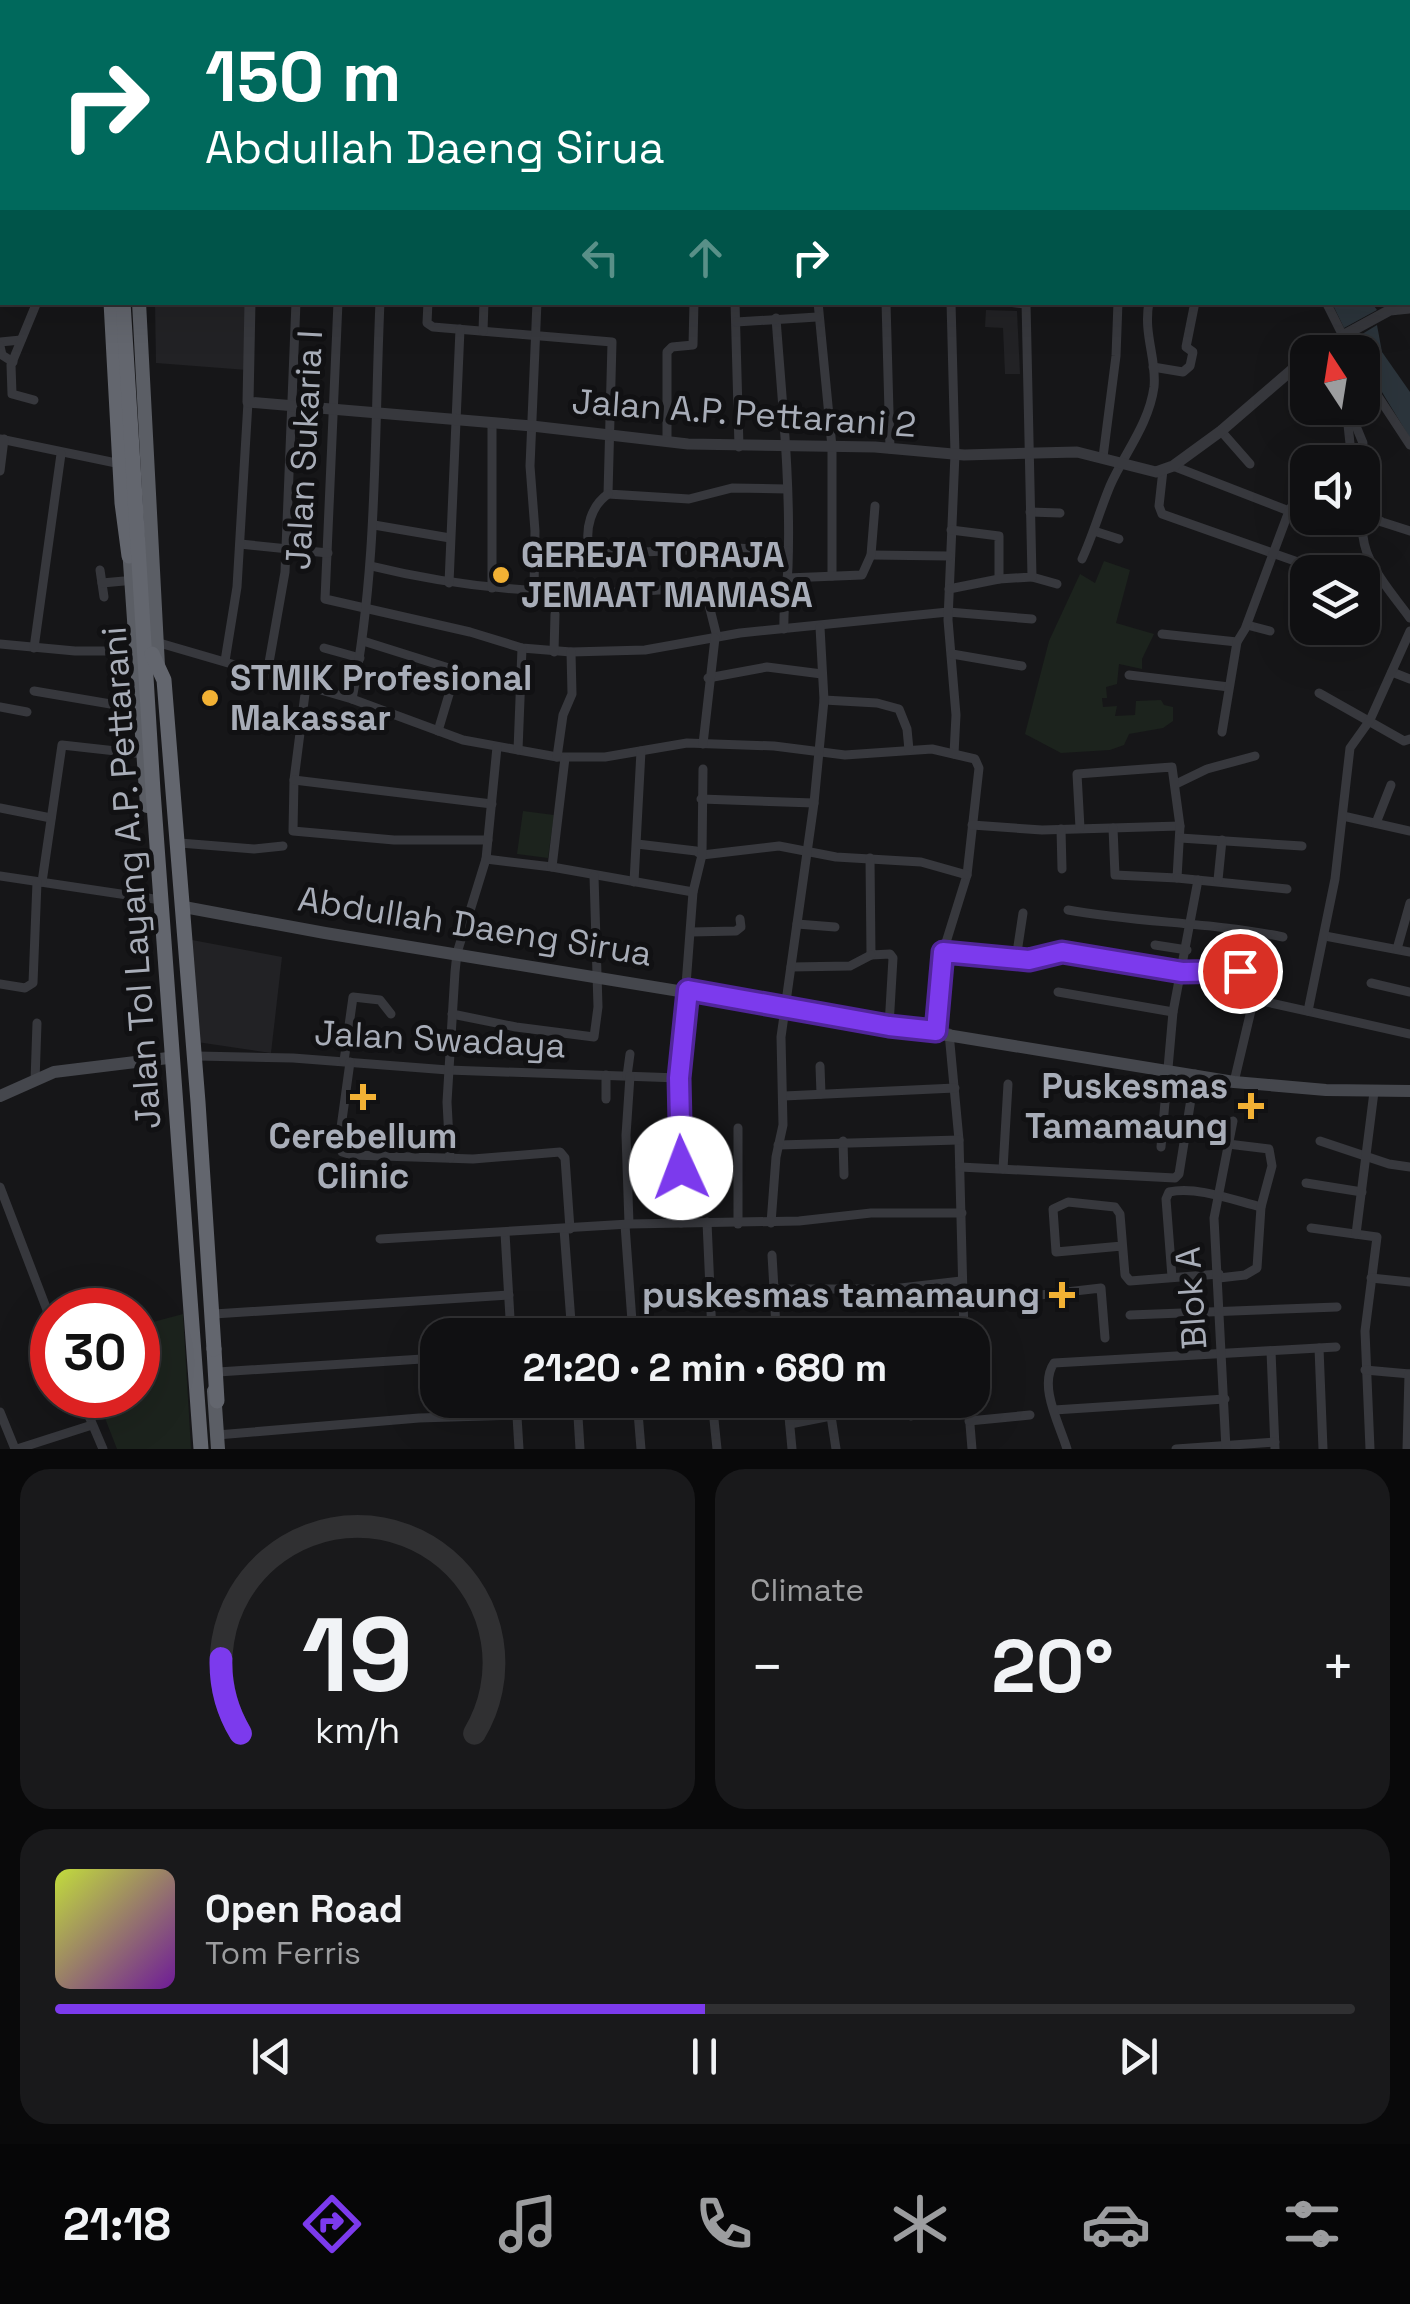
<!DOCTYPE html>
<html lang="en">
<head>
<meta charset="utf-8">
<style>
	:root { --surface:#101012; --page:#19191b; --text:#f1f3f6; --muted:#9c9d9f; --line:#303032; --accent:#7c3aed }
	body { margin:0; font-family:"Space Grotesk",sans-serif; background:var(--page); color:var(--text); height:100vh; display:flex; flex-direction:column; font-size:38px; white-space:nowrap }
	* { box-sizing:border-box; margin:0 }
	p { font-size:32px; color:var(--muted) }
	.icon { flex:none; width:55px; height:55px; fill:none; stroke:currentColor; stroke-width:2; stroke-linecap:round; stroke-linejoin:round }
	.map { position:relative; height:1449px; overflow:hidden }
	.drawer { display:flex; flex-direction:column; gap:20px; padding:20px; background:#09090a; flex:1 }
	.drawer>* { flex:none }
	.hud { position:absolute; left:0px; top:0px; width:1410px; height:305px; box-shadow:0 10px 40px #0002,0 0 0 2px var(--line); background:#00695c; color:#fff; overflow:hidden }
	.needle { width:65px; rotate:348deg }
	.tools { position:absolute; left:1290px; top:335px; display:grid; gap:20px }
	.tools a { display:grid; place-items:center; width:90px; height:90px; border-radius:20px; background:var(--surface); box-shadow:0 10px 40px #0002,0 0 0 2px var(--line); font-size:50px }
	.speed { position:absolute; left:30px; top:1288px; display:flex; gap:20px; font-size:50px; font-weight:700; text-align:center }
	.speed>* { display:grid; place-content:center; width:130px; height:130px; border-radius:50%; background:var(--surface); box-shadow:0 10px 40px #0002,0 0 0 2px var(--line); line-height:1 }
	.speed .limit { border:15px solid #d22; background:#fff; color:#111 }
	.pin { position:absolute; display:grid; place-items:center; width:85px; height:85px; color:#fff; margin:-42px; border:5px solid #fff; border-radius:50%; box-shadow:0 2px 10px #0007 }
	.me { position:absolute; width:110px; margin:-55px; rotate:358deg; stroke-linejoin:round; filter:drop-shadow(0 0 8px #0008) }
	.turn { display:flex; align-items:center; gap:35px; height:210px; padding:0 40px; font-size:45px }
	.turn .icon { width:130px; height:130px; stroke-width:2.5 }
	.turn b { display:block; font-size:70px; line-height:85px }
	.lanes { display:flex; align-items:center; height:95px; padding:0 40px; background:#0003; justify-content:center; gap:50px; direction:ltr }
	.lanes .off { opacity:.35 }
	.big { font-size:75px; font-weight:700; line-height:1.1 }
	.drawer .card { flex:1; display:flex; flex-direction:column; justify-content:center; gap:15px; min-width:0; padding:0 35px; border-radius:30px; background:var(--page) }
	.drawer .dial { align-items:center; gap:0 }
	.dial svg { height:260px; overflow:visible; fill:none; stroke:var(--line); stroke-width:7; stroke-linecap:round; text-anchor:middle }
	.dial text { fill:var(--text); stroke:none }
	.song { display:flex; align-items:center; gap:30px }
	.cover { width:120px; height:120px; border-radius:15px; background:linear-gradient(135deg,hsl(70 70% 55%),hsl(280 70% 35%)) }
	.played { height:10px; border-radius:5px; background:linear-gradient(90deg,var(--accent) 50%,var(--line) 50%) }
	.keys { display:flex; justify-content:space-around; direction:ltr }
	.heat { display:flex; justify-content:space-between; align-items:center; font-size:55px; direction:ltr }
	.drawer .tiles { flex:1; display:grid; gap:20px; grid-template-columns:1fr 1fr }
	.card:last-child { grid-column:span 2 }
	.trip { position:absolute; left:420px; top:1318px; width:570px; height:100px; border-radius:30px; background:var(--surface); box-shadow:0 10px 40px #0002,0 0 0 2px var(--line); font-weight:700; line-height:100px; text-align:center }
	.menu { display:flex; height:160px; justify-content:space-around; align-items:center; background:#060607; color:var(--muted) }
	.menu .icon { width:70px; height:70px }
	.menu .on { color:var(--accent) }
	.menu b { font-size:45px; color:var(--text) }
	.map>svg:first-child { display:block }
	.built { fill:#222225 }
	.green { fill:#1c231d }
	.water { fill:#2c353c }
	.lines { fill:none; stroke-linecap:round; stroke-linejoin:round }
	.canal { stroke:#2c353c; stroke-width:9 }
	.minor { stroke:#37383d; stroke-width:9 }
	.tertiary { stroke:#37383d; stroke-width:11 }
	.secondary { stroke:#45474d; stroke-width:12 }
	.trunk { stroke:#5b5e65; stroke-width:14 }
	.motorway { stroke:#63666e; stroke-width:15 }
	.motorway-bridge { stroke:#63666e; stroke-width:15 }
	.route-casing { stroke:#51269a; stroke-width:25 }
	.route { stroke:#7c3aed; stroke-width:18 }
	.poi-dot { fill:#f2b134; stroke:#111113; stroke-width:4 }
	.labels { text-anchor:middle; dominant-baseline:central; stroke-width:10; stroke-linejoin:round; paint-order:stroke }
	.street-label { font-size:35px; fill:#a8adb8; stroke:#111113 }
	.poi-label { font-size:35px; font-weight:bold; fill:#a8adb8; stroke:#111113; text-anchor:start }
</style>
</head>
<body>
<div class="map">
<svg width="1410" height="1449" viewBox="0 0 1410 1449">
	<rect width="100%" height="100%" fill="#161618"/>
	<!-- built -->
	<g class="built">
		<path d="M155,303H247V370L156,363Z"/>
		<path d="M986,310L1017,311L1020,374H1005L1003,328L985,327Z"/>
		<path d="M192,940L282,957L271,1053L197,1042Z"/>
	</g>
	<!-- green -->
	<g class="green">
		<path d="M1104,561L1130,570L1116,623L1154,634L1142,659V669L1119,664L1117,684L1106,687L1107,698H1102L1103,707L1117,706L1115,716L1135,715L1136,701L1161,700L1164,705L1173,707V721L1163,728L1129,734L1124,745L1110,750L1061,753L1025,734L1049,641L1080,574L1095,583Z"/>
		<path d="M523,811L554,815L548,858L517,854Z"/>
		<path d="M183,1314L191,1449H117L96,1395H138V1326Z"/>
	</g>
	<!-- water -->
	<g class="water">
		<path d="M1332,303H1372L1377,310L1344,328Z"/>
		<path d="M1377,325L1382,352L1410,392V438L1363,361L1362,352H1357L1349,342Z"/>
	</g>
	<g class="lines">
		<!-- canal -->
		<g class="canal">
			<path d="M285,2L287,0"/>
			<path d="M0,280L2,277"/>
		</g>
		<!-- minor -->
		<g class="minor">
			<path d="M614,0V2"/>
			<path d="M671,0V2"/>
			<path d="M729,0V2"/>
			<path d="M772,0V2"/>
			<path d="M854,0V2"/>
			<path d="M892,0L898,2"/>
			<path d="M1316,0L1317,2"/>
			<path d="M3,2L18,0"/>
			<path d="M262,2L267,0"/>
			<path d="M295,2L298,0"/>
			<path d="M360,2V0"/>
			<path d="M406,2L407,0"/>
			<path d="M457,2V0"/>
			<path d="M491,2V1"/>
			<path d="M530,2V0"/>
			<path d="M573,2V0"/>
			<path d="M812,2V0"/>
			<path d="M949,2V0"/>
			<path d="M990,2L991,0"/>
			<path d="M1062,2V0"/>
			<path d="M1105,2L1106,0"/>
			<path d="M1146,2L1147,0"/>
			<path d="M1186,2V0"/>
			<path d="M1237,2V0"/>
			<path d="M1275,2L1277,0"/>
			<path d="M1362,2V0"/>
			<path d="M1408,7H1410"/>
			<path d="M0,102H2"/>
			<path d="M0,153L2,152"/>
			<path d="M1408,264L1410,265"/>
			<path d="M338,302L325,599L470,632L522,648L571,652L645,650L740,633L948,612L1032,619"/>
			<path d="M428,302L427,323L433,327L612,342L608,494L689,499L732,488L787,489"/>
			<path d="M735,302L739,447"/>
			<path d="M818,302L832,447V576"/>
			<path d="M886,302L890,449"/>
			<path d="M951,302L955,454L948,620L956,715L954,754"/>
			<path d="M1008,302L1026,304"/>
			<path d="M1326,302L1351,352"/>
			<path d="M776,318C782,401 791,484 788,567C787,588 783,607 784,629"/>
			<path d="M736,322L817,317"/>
			<path d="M483,331L484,302"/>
			<path d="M0,342L21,340"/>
			<path d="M0,346L2,355L13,362"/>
			<path d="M1153,367L1183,372L1190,366L1193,352L1186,347L1195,302"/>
			<path d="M1362,372L1410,445"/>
			<path d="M34,400L12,394L11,365L37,302"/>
			<path d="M1351,414L1363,443L1358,462"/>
			<path d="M1221,431L1250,464"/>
			<path d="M0,439L116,463"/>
			<path d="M667,440V352L672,347L693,345L694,302"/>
			<path d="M1103,457L1116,356L1118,302"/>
			<path d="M1352,462L1348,425L1353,408"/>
			<path d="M1173,466L1289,511L1301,490L1308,487"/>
			<path d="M1163,470L1159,506L1162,514L1295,561"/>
			<path d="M0,471L4,439"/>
			<path d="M1303,488L1308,470"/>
			<path d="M608,494C591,506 585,528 589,548L596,554L736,548L788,551"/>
			<path d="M1362,511L1382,522L1410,531"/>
			<path d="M1030,512L1060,513"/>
			<path d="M1365,512C1353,553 1387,586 1410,618"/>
			<path d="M374,525L450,538"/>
			<path d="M951,530L999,536V579"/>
			<path d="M1094,531L1119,539"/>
			<path d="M240,544L328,553"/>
			<path d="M871,555L949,556"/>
			<path d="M1082,559C1093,535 1100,510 1110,486C1124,454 1149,424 1154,387C1157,359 1143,335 1149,302"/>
			<path d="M371,566C452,586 536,594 619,592C648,592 676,587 705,589L717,637"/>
			<path d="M100,570L104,597"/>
			<path d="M1032,577L1057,584"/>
			<path d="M787,578L862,575L871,555L875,506"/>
			<path d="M102,583L124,581"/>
			<path d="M449,583L460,329"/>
			<path d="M492,588V423"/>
			<path d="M534,589L535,531L530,466L537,302"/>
			<path d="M949,589L999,579L1032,577L1026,302"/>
			<path d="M1247,625L1270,631"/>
			<path d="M1162,634L1237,642"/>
			<path d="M363,641L452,669L450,691L438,731"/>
			<path d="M156,642L352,699L463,740L557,757H605L687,743L774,746L845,755L932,749L975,759L979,768L967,875L943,952L936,1031"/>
			<path d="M0,644L75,651H136"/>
			<path d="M34,648L61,454"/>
			<path d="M324,648L360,658"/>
			<path d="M554,652L555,614"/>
			<path d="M952,654L1022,666"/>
			<path d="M225,661L237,587L248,402"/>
			<path d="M1392,672L1410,679"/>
			<path d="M267,674L285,572L296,302"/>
			<path d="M1129,675L1229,687"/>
			<path d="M708,678L767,667L822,674"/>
			<path d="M306,686L294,780L293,831L394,840H488"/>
			<path d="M34,691L140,709"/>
			<path d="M1319,693L1404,741L1410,739"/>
			<path d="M352,699C378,568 374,436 380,302"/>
			<path d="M824,700L877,703L899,709L907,729L909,750"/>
			<path d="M0,707L27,712"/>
			<path d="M1222,732L1237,642L1245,629L1289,511"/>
			<path d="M703,744L715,638"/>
			<path d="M518,750L522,648"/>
			<path d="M557,757L563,715L572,694L571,652"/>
			<path d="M294,780L492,804"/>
			<path d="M1176,784L1207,769L1255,756"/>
			<path d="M701,799L814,803"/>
			<path d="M0,808L51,818"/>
			<path d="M1343,816L1410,831"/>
			<path d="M1376,823L1391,785"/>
			<path d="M972,825L1042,830L1180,826"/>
			<path d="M1080,828L1077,774L1172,767L1180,826L1177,878L1115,875L1113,828"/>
			<path d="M1061,829L1062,869"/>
			<path d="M1180,838L1302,846"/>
			<path d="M180,843L254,849L283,846"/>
			<path d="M637,844L696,851L702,855L779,846L836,857L921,862L967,875"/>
			<path d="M870,858L871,955L890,954L893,958L889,1026"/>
			<path d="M486,859L552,867L693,892"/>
			<path d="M552,867L565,758"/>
			<path d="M0,876L154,899"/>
			<path d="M1177,878L1287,889"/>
			<path d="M1218,880L1222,840"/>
			<path d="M42,882L62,745L143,754"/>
			<path d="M634,882L641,751"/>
			<path d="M1068,910C1139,923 1212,922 1283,937"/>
			<path d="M797,924L835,927"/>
			<path d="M691,932L736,931L741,927L740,919"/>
			<path d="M1325,936L1410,952"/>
			<path d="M1155,945L1187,950"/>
			<path d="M1397,949L1410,903"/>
			<path d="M943,952L1029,960L1063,952L1182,972L1227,969L1256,976L1258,981L1234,1082"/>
			<path d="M1016,959L1023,913"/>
			<path d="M791,967L850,966L871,955"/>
			<path d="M1371,983L1410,992"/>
			<path d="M0,984L25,988L33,983L37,882"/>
			<path d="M1058,992L1173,1012"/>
			<path d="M1253,999L1410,1034"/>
			<path d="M1308,1011L1335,879L1350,748L1370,720L1410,631"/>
			<path d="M452,1014L516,1027L594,1037L598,1007L594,876"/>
			<path d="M949,1033L959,1140L964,1335"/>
			<path d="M197,1056L293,1058L448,1070L679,1078"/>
			<path d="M344,1061L353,997L380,1000L391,1014"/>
			<path d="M350,1062L339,1142L342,1152L352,1155L473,1159L560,1152L565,1158L570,1229"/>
			<path d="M820,1066L821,1094"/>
			<path d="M627,1076L630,1054"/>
			<path d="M35,1081L37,1023"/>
			<path d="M784,1096L955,1088"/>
			<path d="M606,1099V1075"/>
			<path d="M843,1141L844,1175"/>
			<path d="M1320,1141L1389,1164L1410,1167"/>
			<path d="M778,1145L959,1140"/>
			<path d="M1161,1147L1173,1012L1198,880"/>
			<path d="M450,1158L447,1102L455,972L457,953L486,859L497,747"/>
			<path d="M960,1167L1175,1178L1179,1174L1195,1074"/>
			<path d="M1003,1169L1008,1084"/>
			<path d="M1306,1183L1362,1192"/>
			<path d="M0,1187L52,1323"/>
			<path d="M707,1222L712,1334"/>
			<path d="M681,1223L679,1078L693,892L702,855L703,769"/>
			<path d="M771,1223L776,1157L783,1125L781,1037L814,803L824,700L820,627"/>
			<path d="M629,1224L626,1135L630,1076"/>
			<path d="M738,1224V1128"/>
			<path d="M625,1225L633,1335"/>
			<path d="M1311,1228L1377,1237L1365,1331L1370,1449"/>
			<path d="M564,1229L572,1335"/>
			<path d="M505,1233L511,1335"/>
			<path d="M1356,1234L1374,1092"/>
			<path d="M380,1239L629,1224L799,1221L871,1213H962"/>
			<path d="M1122,1246L1056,1252L1053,1209L1068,1202L1115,1207L1120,1214L1125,1275L1130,1281L1219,1274"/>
			<path d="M772,1255L774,1289"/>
			<path d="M1172,1277L1166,1199L1169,1192C1197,1186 1233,1200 1261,1207"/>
			<path d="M1219,1278L1245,1275L1257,1268L1261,1207L1272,1166L1269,1149L1228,1144"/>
			<path d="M1371,1278L1410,1282"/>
			<path d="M962,1304L1101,1288L1105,1338"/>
			<path d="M214,1314L509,1295"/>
			<path d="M1130,1315L1337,1307"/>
			<path d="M776,1330L853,1331L865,1334L964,1325"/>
			<path d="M712,1331L776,1330L774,1289H892L961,1281"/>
			<path d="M1319,1348L1323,1449"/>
			<path d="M1271,1351L1275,1449"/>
			<path d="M1365,1370L1410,1374"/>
			<path d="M218,1372L438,1358"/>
			<path d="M80,1395L103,1449"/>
			<path d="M516,1400L519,1449"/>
			<path d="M577,1400L580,1449"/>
			<path d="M637,1400L641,1449"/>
			<path d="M712,1400L717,1449"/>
			<path d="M968,1400L972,1449"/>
			<path d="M1054,1410L1225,1399"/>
			<path d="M0,1412L15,1449"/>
			<path d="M831,1416L848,1410"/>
			<path d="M911,1416L913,1400"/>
			<path d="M969,1421L1030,1415"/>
			<path d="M790,1424L831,1416L836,1449"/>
			<path d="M217,1435L419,1418L517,1415"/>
			<path d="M17,1449L92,1425"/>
			<path d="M792,1449L788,1406L806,1400"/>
			<path d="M1067,1449C1060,1425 1038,1386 1054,1363L1336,1347"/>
			<path d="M1176,1449L1275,1442"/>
			<path d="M1226,1449L1214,1218L1233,1121"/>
			<path d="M1407,1449L1409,1374"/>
		</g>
		<!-- tertiary -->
		<g class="tertiary">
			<path d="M0,50L2,49"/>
			<path d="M250,302L248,402L532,426L688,444L875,447L964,455L1077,452L1156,472L1173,466L1221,431L1308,356"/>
			<path d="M1313,352L1390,310L1410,308"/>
		</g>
		<!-- secondary -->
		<g class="secondary">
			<path d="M184,907L325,933L1234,1082L1326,1090L1410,1091"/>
			<path d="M0,1096L54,1072L168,1058"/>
		</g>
		<!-- trunk -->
		<g class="trunk">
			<path d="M129,0V2"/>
			<path d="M139,302L158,666"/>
			<path d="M129,548L147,806"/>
			<path d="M214,1391L218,1449"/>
		</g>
		<!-- motorway -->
		<g class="motorway">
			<path d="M103,0V2"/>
			<path d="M115,0V2"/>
			<path d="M111,302L122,503L129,556"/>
			<path d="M214,1349L217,1401"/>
		</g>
		<!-- motorway-bridge -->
		<g class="motorway-bridge">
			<path d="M123,302L153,791L201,1449"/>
			<path d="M152,654L164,680L198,1102L214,1349"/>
		</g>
	</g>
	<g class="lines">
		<!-- route casing -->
		<g class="route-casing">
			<path id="route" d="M681,1168L679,1078L688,990L889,1026L936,1031L943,952L1029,960L1062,952L1182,972L1240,971"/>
		</g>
		<!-- route -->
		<use href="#route" class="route"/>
	</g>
	<!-- markers -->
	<g class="poi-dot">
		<circle cx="501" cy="575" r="10"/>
		<circle cx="210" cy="698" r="10"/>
		<path d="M358 1082h10v10h10v10h-10v10h-10v-10h-10v-10h10z"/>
		<path d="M1246 1091h10v10h10v10h-10v10h-10v-10h-10v-10h10z"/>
		<path d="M1057 1280h10v10h10v10h-10v10h-10v-10h-10v-10h10z"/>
	</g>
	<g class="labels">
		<!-- street labels -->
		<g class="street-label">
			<text transform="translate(744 413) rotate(4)">Jalan A.P. Pettarani 2</text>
			<text transform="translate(304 450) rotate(-87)">Jalan Sukaria I</text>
			<text transform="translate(131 878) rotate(-94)">Jalan Tol Layang A.P. Pettarani</text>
			<text transform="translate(475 926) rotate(9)">Abdullah Daeng Sirua</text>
			<text transform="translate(440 1039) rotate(3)">Jalan Swadaya</text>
			<text transform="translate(1191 1298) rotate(-94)">Blok A</text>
		</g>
		<!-- poi labels -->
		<g class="poi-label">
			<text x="521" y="555">GEREJA TORAJA<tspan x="521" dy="40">JEMAAT MAMASA</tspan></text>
			<text x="230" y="678">STMIK Profesional<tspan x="230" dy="40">Makassar</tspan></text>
			<text x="1228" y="1086" text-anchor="end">Puskesmas<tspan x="1228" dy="40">Tamamaung</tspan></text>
			<text x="363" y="1136" text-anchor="middle">Cerebellum<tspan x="363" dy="40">Clinic</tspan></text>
			<text x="1040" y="1295" text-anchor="end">puskesmas tamamaung</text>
		</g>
	</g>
</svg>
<div class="tools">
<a><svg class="needle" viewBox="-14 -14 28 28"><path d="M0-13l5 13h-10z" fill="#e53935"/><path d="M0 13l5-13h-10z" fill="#9c9d9f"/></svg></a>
<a><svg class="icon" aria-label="sound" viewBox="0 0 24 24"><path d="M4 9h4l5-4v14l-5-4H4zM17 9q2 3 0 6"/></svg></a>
<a><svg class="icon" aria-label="layers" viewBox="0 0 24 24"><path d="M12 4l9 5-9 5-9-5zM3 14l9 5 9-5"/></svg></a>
</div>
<div class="speed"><div class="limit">30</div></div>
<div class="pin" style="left:1240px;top:971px;background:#d93025"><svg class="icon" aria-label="arrive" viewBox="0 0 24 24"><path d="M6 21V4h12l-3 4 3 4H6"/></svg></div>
<svg class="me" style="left:681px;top:1168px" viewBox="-20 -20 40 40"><circle r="19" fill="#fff"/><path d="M0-13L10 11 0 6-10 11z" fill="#7c3aed"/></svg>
<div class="trip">21:20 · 2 min · 680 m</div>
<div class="hud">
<div class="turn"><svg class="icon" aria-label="right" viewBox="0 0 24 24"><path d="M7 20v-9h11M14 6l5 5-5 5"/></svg><div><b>150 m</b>Abdullah Daeng Sirua</div></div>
<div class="lanes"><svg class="icon off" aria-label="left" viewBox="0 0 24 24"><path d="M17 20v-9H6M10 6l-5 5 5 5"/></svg><svg class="icon off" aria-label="ahead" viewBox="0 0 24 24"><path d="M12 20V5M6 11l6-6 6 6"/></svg><svg class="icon" aria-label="right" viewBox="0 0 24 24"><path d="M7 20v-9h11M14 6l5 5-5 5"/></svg></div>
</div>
</div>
<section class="drawer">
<div class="tiles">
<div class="card dial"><svg viewBox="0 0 100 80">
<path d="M14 69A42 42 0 1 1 86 69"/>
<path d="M14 69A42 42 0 0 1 8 46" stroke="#7c3aed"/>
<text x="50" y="56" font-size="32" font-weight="700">19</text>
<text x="50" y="72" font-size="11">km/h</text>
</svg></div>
<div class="card"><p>Climate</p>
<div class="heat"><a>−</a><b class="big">20°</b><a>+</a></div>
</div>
<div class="card">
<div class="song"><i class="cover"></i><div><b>Open Road</b><p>Tom Ferris</p></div></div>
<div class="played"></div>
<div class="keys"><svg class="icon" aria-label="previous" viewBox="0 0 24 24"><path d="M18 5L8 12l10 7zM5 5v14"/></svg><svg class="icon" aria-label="pause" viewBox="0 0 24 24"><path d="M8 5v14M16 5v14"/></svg><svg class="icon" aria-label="next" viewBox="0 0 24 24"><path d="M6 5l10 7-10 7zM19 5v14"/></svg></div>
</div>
</div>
</section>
<nav class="menu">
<b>21:18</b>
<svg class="icon on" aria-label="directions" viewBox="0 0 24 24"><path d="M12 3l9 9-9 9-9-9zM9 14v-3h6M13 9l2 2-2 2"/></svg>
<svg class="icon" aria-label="music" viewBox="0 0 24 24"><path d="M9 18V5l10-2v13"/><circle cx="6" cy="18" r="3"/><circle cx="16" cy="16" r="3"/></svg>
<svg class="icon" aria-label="phone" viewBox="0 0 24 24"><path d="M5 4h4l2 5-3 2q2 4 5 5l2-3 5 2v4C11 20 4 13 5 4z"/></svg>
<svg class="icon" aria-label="climate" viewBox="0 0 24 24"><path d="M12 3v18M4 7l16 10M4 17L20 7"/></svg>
<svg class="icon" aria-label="car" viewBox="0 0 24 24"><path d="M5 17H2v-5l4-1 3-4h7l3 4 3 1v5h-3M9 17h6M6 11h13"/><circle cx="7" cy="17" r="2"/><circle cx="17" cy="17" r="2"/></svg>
<svg class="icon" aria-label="filters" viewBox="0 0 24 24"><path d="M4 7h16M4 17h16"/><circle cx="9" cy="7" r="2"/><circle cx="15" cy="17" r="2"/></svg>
</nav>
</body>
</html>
